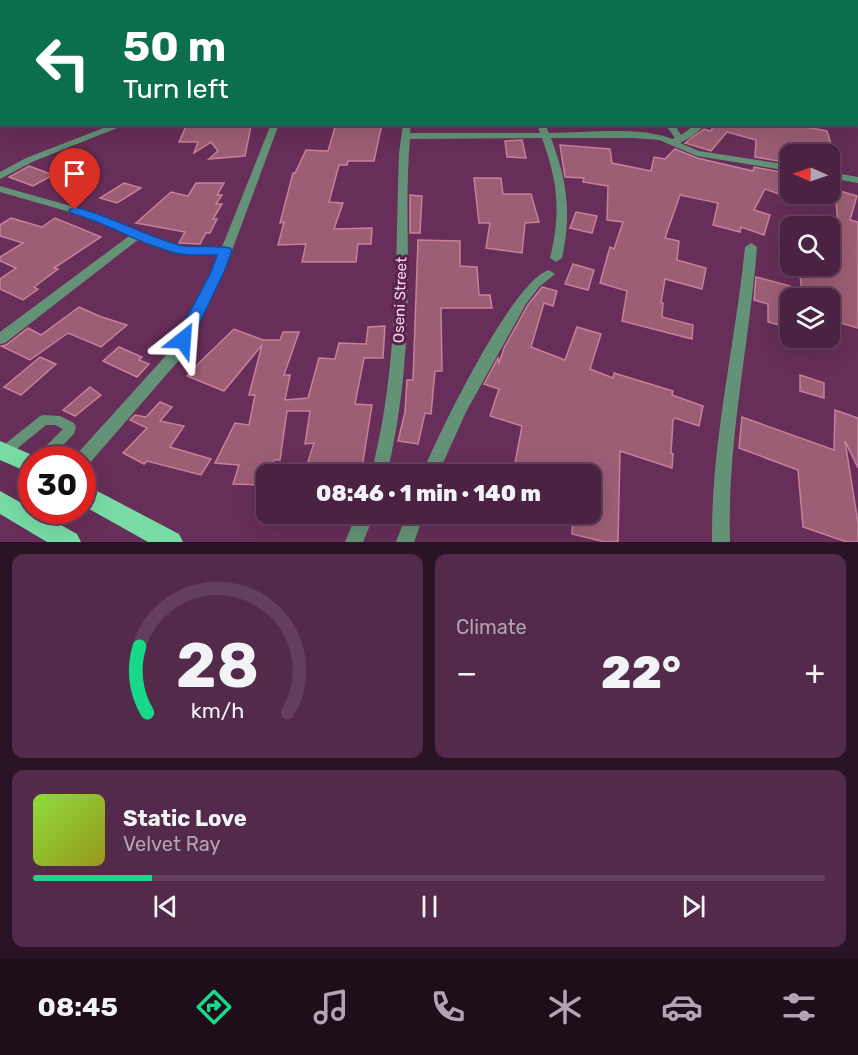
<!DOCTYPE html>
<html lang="en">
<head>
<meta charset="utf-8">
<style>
	:root { --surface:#4c2242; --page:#532a49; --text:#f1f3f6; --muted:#b2a4b2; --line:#633f5b; --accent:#17d989 }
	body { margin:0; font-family:Rubik,sans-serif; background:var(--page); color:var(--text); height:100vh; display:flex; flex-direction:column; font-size:22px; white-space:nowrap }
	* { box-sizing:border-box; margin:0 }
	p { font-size:20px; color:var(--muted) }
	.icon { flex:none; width:33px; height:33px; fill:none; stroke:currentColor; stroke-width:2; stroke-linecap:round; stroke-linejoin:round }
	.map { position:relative; height:542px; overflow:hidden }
	.side { display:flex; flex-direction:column; gap:12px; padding:12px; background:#2a1324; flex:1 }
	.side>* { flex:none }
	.banner { position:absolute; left:0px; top:0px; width:858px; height:126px; box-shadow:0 6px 24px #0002,0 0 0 2px var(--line); background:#0b6e4f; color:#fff; overflow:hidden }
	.needle { width:39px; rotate:272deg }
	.fabs { position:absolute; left:780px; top:144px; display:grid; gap:12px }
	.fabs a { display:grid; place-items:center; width:60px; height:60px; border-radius:12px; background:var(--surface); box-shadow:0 6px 24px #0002,0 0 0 2px var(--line); font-size:30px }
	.speed { position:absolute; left:18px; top:446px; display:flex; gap:12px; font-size:30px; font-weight:700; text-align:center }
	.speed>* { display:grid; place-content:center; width:78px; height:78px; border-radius:50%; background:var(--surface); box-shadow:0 6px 24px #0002,0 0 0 2px var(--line); line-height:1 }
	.speed .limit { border:9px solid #d22; background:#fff; color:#111 }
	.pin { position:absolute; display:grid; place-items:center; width:51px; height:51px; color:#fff; margin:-62px -26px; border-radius:50% 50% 50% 0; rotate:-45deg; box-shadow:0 0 6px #0007 }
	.pin .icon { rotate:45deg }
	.me { position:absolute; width:66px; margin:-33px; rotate:28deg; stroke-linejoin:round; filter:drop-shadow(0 0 4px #0008) }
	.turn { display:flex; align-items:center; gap:21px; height:126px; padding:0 24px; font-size:27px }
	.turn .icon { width:78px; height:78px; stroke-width:2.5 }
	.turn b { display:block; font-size:42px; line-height:51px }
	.big { font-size:45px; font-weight:800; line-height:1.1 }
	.side .card { flex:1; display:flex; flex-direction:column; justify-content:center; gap:9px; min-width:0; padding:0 21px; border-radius:12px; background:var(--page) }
	.side .dial { align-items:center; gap:0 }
	.dial svg { height:156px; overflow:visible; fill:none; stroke:var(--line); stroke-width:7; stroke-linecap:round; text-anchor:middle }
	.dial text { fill:var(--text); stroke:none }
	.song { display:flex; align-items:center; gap:18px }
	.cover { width:72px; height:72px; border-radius:9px; background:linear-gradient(135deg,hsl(90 70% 55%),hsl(60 70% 35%)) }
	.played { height:6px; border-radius:3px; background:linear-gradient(90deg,var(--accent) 15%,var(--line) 15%) }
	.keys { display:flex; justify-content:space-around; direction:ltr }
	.heat { display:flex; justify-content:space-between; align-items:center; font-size:33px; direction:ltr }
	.side .tiles { flex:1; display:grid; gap:12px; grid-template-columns:1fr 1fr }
	.card:last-child { grid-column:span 2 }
	.trip { position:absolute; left:256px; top:464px; width:345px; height:60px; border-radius:12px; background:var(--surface); box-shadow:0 6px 24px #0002,0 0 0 2px var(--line); font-weight:800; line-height:60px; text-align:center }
	.tabs { display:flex; height:96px; justify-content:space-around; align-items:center; background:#1e0e1a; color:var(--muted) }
	.tabs .icon { width:42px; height:42px }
	.tabs .current { color:var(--accent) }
	.tabs b { font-size:27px; color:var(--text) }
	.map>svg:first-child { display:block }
	.green { fill:#754868 }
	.building { fill:#9c5e74; stroke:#ca7f99; stroke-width:1.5 }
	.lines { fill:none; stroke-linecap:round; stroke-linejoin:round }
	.lane { fill:#649276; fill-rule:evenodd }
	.street { fill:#649276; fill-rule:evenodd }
	.primary { fill:#79dca5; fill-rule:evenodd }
	.route { fill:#1a73e8; stroke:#114b97; stroke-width:1.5 }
	.labels { text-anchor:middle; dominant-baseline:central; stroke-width:6; stroke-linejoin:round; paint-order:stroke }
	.street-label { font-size:15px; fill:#f7d4ec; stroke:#5a234d }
</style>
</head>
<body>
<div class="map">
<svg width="858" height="542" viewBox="0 0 858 542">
	<rect width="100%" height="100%" fill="#662e58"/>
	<!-- green -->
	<path class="green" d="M192,0H858V60L856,2L186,1Z"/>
	<!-- building -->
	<g class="building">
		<path d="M187,124L251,126L245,156L209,159L218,151L211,142L194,153L198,142H179Z"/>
		<path d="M336,124H382L374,161H348L347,165H339L329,202L343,203L334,229L372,228L371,244H358L356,262H302L306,244L278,245L284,222L280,223L293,173H295L306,150L328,151Z"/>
		<path d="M714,124H790L827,131L834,154L790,144V163L755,157L756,140L727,132L711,151L685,143L704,129L711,131Z"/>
		<path d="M522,140L526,158L507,157L505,141Z"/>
		<path d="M560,145L610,149L612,163L651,171L654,157L665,159L675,149L697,158L753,171L754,167L785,173L778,172L790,176V198L765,189L754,210L770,215L764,235L741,227L740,232L713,225L718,203L680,195L665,238L679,241L677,260L706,268L702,289L665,279L661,303H663L662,317L693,325L692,339L622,321L627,291L600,283L610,247L614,249L623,222L607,220L608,186L583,182L584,178L565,177Z"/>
		<path d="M83,154L94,162L66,174L54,166Z"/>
		<path d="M29,166L53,175L33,186L9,177Z"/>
		<path d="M474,178H501L503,194H531L539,222L525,223L522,253L486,248L490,223H479Z"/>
		<path d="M124,183L141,188L117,203L100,198Z"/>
		<path d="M196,183H224L217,195H222L216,204H222L213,219H217L210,233H206L200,244L179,243L185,232L136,223L171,192L188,196Z"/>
		<path d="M840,191L857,196L850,220L858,222V328L830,320V298H817L802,294L799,266H830V257L841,260L836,201Z"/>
		<path d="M410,195L422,196L420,233H410Z"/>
		<path d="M576,212L597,216L592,233L570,228Z"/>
		<path d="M11,218L42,227L55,218L101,237L54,268L58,269L34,287L38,289L23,300L0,289V279L16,268L0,261V257L23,243L0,236V225Z"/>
		<path d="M418,240L460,241V266L477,267L479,295H490L492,308H441L442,371H435L431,414L425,413L418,444L398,441L405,412L407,380H413Z"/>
		<path d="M573,264L594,270L588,290L565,284Z"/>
		<path d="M756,277L790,286V328L768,322V304L754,300Z"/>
		<path d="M542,287L557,291L553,306L544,303L531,347L565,360L577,327L601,334L590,369L613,378L614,373L673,391L672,395L703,406L699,426L675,418L673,420L671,453L673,454L672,468L620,451L618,542H605L572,534L573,513H591V474H513L522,426L490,416L499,389L484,384L498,358L499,363L504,348L528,305Z"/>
		<path d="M79,307L99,316L127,325L101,347L68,333L30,360L1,346L6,345L28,328L41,335Z"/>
		<path d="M385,326L383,358H364L355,404L372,405L361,474L328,472V474H304L314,443L305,444L310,411H287L280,460H274L270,474H267V485L233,484L239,465L215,463L235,423L249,425L255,395H249L262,345L224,391L187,376L202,360L234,329L263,340H280L283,332H299L284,375H290L285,400L308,398L319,358L335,359L339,343L366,344L368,327Z"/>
		<path d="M119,347L142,357L139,360L149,364L137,377L103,361Z"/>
		<path d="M40,357L56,364L21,395L4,387Z"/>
		<path d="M800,375L824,383V398L800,391Z"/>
		<path d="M90,387L101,395L75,416L63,410Z"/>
		<path d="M160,402L172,407L160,421L184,426L170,447L211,459L201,475L147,461L144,464L123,453L147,428L130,420L135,415L146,417Z"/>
		<path d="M835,410L858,418V468L845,441L858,523V542H847L803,527L798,470L739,448L742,417L834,450Z"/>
	</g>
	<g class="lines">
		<!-- lane -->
		<path class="lane" d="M44,415L60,416L74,423L76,427L74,434L49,459H35L37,455L63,429L55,425H46L8,456L4,458L0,456V448L40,416Z"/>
		<!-- street -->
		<g class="street">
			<path d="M856,120L858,126L853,125L856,124Z"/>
			<path d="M114,124H127L32,162L0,179V172L26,158Z"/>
			<path d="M271,124H279L224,272L180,359L88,465L82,467V459H74L76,455L170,351L212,272L219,255L182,254L139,239L5,343L0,344V332L129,236L91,218L0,192V186L99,214L141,233L183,246L222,247Z"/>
			<path d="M403,124H411L410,133H540L537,124H545L549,133C584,133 641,126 672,139L675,138L665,124H674L681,135L696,124H706L693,136L680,143L699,151L790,165V171L697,156L659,140L633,138H551C567,181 572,212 562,258L556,262L550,258C561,213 558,182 542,138L410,139C406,183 408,228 408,272C408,341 403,407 387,474H371C399,366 395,264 399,153Z"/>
			<path d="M830,172L858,177V183L830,178Z"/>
			<path d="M751,243L757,247C749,346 727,443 730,542H712C711,443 735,346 745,247Z"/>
			<path d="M549,270L555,274L539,287L526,304L466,412L438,474H422C438,435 512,281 549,270Z"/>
			<path d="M357,513H375L363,542H345Z"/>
			<path d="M407,513H425L414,542H396Z"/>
		</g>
		<!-- primary -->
		<g class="primary">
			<path d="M0,441L39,458L32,459V474L0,460Z"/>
			<path d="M82,483L179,534L183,542H148L82,505Z"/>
			<path d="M0,491L77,534L81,542H47L0,514Z"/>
		</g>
	</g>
	<!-- route -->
	<path class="route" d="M75,207C111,216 143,235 179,245C195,249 214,244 230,248L232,251L224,272L189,345H178L175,340L211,272L217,255C205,255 192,256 180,254C142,246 108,223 71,213L69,210Z"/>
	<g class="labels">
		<!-- street labels -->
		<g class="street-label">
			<text transform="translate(400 300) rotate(-88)">Oseni Street</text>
		</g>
	</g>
</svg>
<div class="fabs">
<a><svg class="needle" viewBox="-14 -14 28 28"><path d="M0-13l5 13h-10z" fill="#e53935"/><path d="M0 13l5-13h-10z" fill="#b2a4b2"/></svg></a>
<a><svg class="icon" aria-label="search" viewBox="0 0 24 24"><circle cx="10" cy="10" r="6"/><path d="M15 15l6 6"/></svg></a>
<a><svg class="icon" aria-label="layers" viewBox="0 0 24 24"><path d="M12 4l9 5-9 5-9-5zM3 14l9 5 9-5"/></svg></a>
</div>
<div class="speed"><div class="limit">30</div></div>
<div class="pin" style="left:75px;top:210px;background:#d93025"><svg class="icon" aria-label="arrive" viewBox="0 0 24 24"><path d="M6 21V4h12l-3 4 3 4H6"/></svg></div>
<svg class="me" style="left:183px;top:340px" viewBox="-20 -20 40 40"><path d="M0-17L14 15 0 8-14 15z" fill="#1a73e8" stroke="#fff" stroke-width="4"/></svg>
<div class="trip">08:46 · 1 min · 140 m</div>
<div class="banner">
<div class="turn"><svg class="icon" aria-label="left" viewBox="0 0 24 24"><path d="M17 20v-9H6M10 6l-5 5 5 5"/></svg><div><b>50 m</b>Turn left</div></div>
</div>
</div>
<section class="side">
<div class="tiles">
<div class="card dial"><svg viewBox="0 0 100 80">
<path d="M14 69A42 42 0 1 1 86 69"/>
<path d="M14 69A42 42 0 0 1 10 35" stroke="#17d989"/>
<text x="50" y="56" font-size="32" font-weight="700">28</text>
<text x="50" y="72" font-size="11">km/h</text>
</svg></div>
<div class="card"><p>Climate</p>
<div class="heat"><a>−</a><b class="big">22°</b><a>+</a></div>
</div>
<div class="card">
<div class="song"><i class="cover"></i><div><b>Static Love</b><p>Velvet Ray</p></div></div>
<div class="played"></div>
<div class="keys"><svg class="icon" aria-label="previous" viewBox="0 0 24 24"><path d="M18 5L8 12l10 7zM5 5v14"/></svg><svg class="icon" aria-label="pause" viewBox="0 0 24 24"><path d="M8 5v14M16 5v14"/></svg><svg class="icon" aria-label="next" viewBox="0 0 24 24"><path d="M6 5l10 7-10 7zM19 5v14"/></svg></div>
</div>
</div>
</section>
<nav class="tabs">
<b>08:45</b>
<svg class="icon current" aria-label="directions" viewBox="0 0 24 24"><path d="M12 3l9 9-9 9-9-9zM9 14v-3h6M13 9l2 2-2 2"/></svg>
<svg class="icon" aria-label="music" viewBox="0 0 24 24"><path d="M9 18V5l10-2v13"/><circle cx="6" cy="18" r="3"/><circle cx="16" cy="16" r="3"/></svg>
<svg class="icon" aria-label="phone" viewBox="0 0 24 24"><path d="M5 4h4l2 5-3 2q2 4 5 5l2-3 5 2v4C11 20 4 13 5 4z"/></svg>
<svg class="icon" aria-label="climate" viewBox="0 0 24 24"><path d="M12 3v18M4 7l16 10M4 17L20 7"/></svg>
<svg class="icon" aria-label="car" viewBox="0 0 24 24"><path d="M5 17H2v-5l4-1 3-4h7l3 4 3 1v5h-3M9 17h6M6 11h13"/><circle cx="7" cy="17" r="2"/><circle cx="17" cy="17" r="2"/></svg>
<svg class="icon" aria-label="filters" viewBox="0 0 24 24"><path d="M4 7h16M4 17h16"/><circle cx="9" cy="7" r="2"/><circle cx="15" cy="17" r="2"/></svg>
</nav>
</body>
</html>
